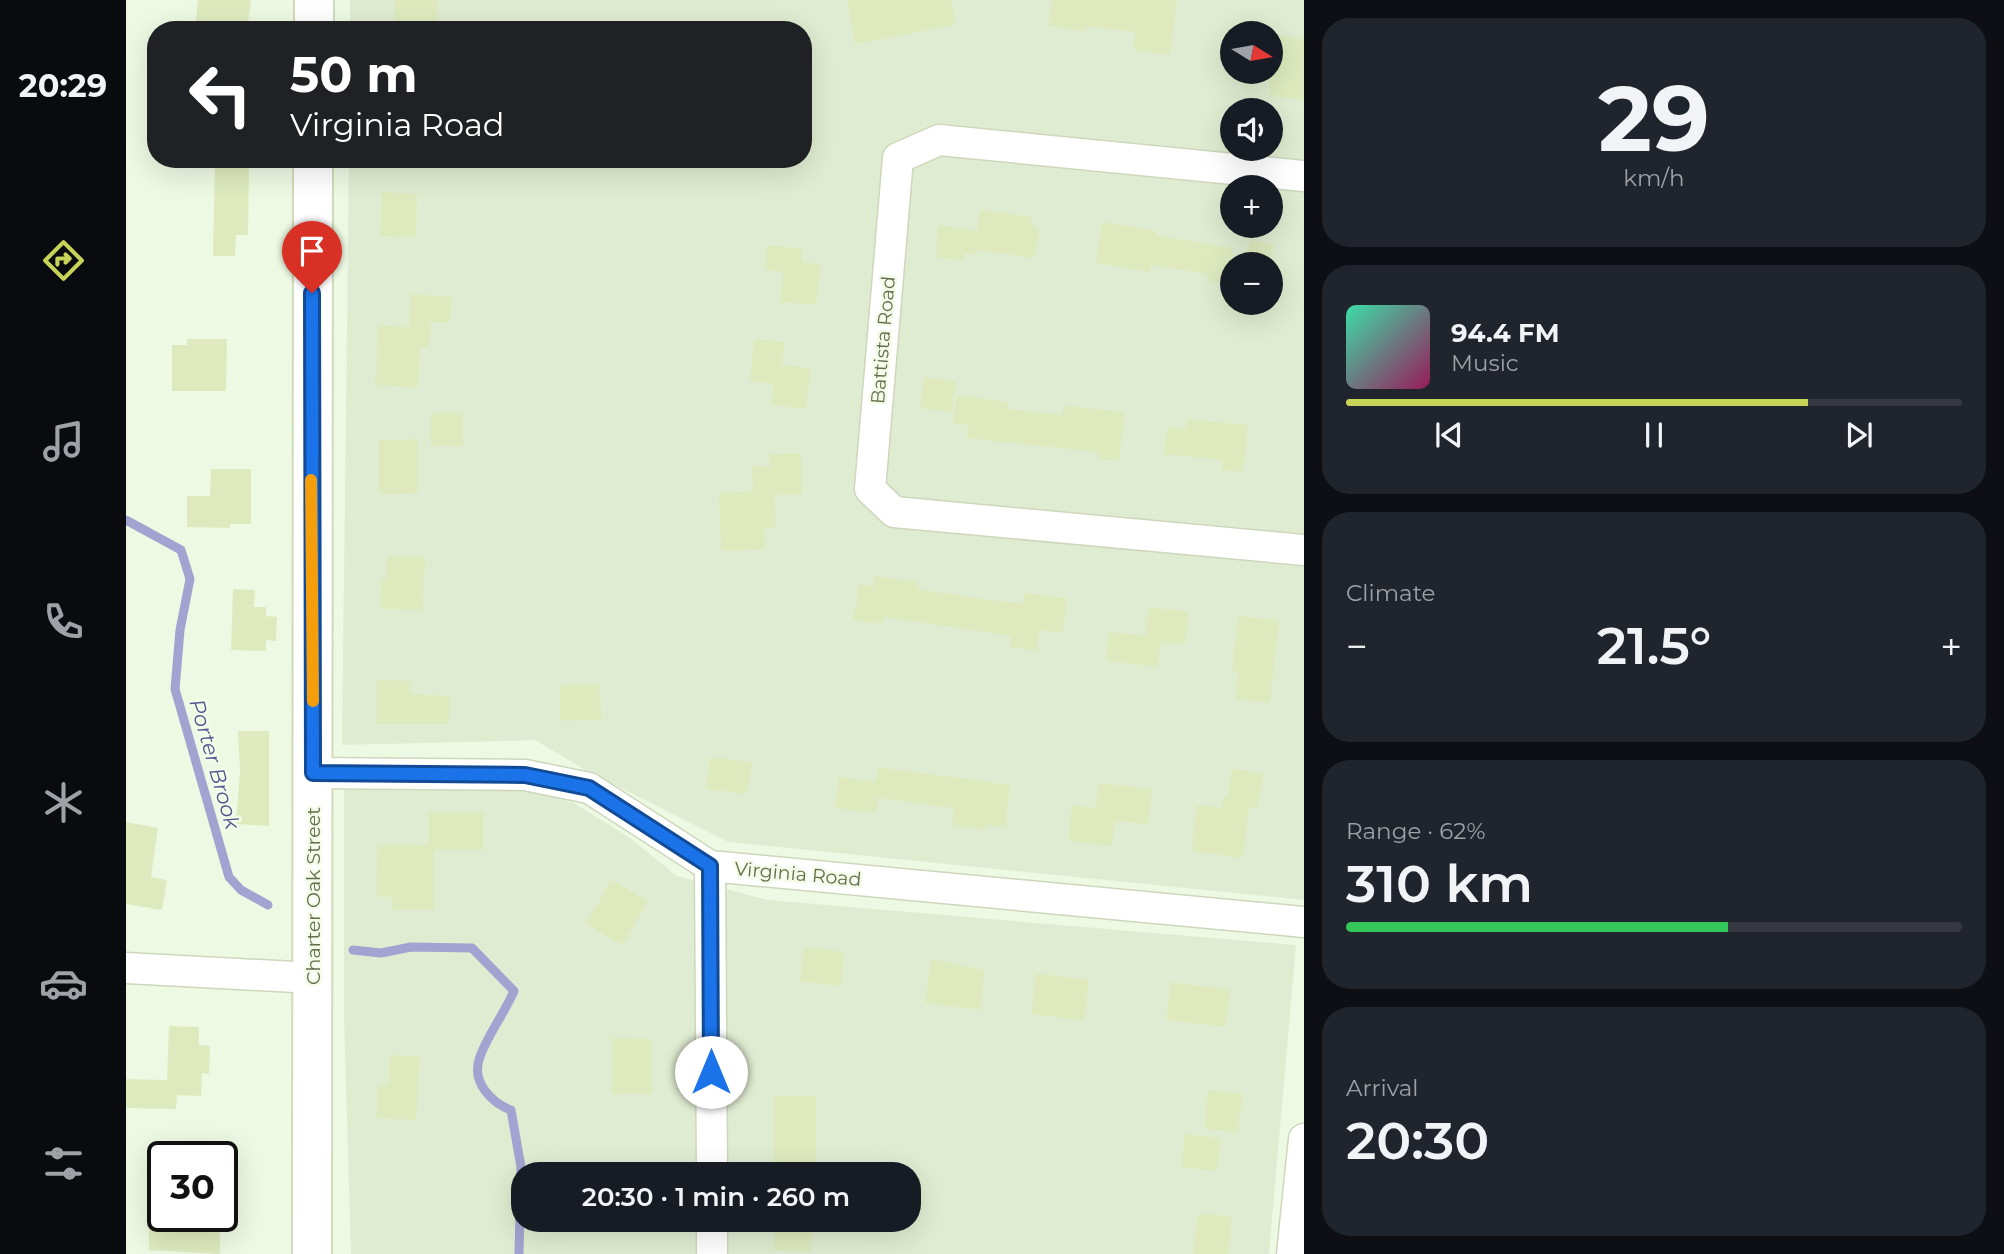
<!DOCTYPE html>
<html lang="en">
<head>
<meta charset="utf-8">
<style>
	:root { --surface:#171b24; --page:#20242c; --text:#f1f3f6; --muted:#9ea1a6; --line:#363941; --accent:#c7d457 }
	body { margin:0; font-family:Montserrat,sans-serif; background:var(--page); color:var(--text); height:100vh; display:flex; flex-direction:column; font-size:26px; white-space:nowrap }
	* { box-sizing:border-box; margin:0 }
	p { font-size:23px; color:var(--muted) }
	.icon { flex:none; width:38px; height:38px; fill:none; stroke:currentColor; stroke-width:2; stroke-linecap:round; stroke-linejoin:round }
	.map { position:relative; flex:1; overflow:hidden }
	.side { display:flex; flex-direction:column; gap:18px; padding:18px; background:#0d0f14; width:700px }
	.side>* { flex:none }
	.banner { position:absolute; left:21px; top:21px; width:665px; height:147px; border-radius:28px; box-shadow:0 7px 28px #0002; background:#202124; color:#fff; overflow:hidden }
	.needle { width:46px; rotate:101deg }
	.buttons { position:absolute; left:1094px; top:21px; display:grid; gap:14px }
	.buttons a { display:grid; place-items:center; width:63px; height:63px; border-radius:50%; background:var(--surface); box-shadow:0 7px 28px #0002; font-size:35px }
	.speed { position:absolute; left:21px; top:1141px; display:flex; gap:14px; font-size:35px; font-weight:700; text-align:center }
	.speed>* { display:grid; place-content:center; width:91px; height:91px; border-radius:50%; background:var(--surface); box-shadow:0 7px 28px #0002; line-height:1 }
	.speed .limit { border:4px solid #111; border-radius:10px; background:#fff; color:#111 }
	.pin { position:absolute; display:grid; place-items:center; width:60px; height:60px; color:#fff; margin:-72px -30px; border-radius:50% 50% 50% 0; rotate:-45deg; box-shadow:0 0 7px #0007 }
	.pin .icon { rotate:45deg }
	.me { position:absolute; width:77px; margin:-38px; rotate:0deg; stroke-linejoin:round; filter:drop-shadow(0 0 5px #0008) }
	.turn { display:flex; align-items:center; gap:24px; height:147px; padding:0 28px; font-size:32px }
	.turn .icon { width:91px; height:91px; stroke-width:2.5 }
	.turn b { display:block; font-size:49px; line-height:60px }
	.big { font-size:52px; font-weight:600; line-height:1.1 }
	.side .widget { flex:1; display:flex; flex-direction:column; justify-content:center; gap:10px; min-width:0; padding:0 24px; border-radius:28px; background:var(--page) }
	.side .dial { align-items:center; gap:0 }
	.dial b { font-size:91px; line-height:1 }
	.song { display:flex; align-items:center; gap:21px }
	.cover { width:84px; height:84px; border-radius:10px; background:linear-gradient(135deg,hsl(160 70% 55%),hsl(330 70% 35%)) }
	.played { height:7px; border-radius:4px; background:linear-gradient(90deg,var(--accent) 75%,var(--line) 75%) }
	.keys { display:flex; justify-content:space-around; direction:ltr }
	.heat { display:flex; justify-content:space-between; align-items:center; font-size:38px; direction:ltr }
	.charge { height:10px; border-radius:5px; background:linear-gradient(90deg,#34c759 62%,var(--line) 0) }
	.trip { position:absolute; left:385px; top:1162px; width:410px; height:70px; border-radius:28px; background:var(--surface); box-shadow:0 7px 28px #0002; font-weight:600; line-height:70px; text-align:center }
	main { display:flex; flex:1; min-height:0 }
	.menu { display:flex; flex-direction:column; width:126px; justify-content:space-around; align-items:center; background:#090b0e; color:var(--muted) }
	.menu .icon { width:49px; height:49px }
	.menu .selected { color:var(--accent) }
	.menu b { font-size:32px; color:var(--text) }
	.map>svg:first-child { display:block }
	.residential { fill:#e0ecd1; fill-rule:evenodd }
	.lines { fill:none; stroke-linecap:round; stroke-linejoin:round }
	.stream { stroke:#a4a2d0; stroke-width:9 }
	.building { fill:#deeabe }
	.street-casing { stroke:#cdd7bb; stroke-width:33 }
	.secondary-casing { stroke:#cfdbba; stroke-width:42 }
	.street { stroke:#fff; stroke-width:30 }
	.secondary { stroke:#fff; stroke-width:38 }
	.route-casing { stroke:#114b97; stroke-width:18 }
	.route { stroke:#1a73e8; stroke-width:12 }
	.slow { stroke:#f59e0b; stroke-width:12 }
	.labels { text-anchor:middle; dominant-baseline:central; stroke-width:5; stroke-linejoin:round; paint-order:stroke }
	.street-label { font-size:19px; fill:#666d4d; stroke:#f3fce9 }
	.water-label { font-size:21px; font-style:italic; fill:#565491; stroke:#f3fce9 }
</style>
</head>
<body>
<main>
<nav class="menu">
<b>20:29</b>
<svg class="icon selected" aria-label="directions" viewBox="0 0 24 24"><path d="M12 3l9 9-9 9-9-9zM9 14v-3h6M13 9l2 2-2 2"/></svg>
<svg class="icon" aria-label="music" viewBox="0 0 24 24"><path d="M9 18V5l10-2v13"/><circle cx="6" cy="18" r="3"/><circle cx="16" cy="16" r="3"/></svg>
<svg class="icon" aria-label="phone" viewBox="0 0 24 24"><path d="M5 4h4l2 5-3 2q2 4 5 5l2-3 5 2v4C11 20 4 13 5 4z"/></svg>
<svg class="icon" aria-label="climate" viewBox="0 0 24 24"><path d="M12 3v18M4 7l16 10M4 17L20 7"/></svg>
<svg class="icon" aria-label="car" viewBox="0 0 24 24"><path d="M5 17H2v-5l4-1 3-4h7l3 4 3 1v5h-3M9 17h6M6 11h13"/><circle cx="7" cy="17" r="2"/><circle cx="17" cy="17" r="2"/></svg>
<svg class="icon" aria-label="filters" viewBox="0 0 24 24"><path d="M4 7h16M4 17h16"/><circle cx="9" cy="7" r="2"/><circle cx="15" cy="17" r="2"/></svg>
</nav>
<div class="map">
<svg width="1178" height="1254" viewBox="0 0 1178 1254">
	<rect width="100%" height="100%" fill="#eef9e3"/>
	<!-- residential -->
	<g class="residential">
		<path d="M224,0H1178V900L603,842L459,770L409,740L216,745L223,159H677V30H224ZM1106,33H1144V72H1106ZM1106,110H1144V149H1106ZM1106,187H1144V226H1106ZM1106,264H1144V303H1106Z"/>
		<path d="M218,790L402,791L448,803L504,838L551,876L642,900L1170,945L1143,1254H225L218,1019ZM397,1174H782V1220H397Z"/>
	</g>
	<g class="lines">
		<!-- stream -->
		<g class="stream">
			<path d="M0,520L55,550L64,579L54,630L49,689L103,877L115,890L142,905"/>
			<path d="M227,950L255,953L285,947L346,948L388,991C379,1012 357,1043 353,1060C346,1083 366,1103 385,1110L395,1167L393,1254"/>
		</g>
	</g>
	<!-- building -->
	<g class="building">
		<path d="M72,0H125L121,30H69Z"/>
		<path d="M269,0H312L310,30H268Z"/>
		<path d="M721,0H825L830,25L729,44Z"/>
		<path d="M926,0H1051L1044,55L1007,50L1009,32L961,26L960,31L922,26Z"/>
		<path d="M1144,35L1178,38V100L1144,96Z"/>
		<path d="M89,161L123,162L122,235H110L109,256H87Z"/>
		<path d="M256,192L291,194L290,237L254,236Z"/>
		<path d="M854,210L906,217L905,226L913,227L909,258L851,250L850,255L838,253L837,261L809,257L813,225L851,231Z"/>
		<path d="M976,222L1031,231L1030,235L1106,248V285L1082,281V274L1025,265L1024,272L970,263Z"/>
		<path d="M1124,240L1148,244L1144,264H1119Z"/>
		<path d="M641,245L677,249L676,262L695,264L690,305L654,302L657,272L639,270Z"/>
		<path d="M285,294L326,297L324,323L305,322L303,347H294L292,388L249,385L252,325L283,327Z"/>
		<path d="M61,339H101L100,391H46V345H61Z"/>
		<path d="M628,339L659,342L656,365L685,368L680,409L645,405L647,384L624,381Z"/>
		<path d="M798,377L830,382L826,412L794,408Z"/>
		<path d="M831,395L882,402L881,409L936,415L938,405L999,413L993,461L971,459L972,452L841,438L842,425L827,424Z"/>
		<rect x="305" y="413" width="32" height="33"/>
		<path d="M1061,419L1122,425L1117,472L1096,470L1097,460L1038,454L1041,427L1060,429Z"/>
		<path d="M292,439V493L253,494V440Z"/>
		<path d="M675,453L676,494L649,495L650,528H638L639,549L595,551L593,493L627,491L626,466H644V454Z"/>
		<path d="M85,469H125V524H104V528L61,527V496H84Z"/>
		<path d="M261,556L299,557L297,610L254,609L255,578H260Z"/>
		<path d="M749,576L792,582L791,589L849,598L897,604L898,593L941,598L937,633L913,630L911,651L884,647L885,636L758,617L756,624L727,620L733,584L747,587Z"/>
		<path d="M107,589L129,590L128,607H140V616L151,617L150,641L140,640V651L105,650Z"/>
		<path d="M1023,607L1063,612L1059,645L1035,642L1032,667L980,661L983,632L1019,636Z"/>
		<path d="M1112,616L1153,620L1144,703L1109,699L1112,672L1106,671Z"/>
		<path d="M250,680L285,681V694L324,696L323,724H250Z"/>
		<path d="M434,685H474L475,720L434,721Z"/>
		<path d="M112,731H143V826L110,824L114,771Z"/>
		<path d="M584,757L626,762L621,794L580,789Z"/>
		<path d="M752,767L884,785L879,827L860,825V829L826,826L828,808L752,798L750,813L709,808L713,777L750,782Z"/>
		<path d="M1106,769L1137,773L1132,808L1123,807L1117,858L1065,851L1071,805L1096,808L1098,796L1102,797Z"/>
		<path d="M973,783L1026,789L1022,824L989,821L986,846L942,841L946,805L969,808Z"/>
		<path d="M303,813H357V850H308V910H266V897H250L251,845H303Z"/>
		<path d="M0,822L32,828L25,877L41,880L36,910L0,904Z"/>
		<path d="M485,880L522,901L497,945L460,924Z"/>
		<path d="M678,947L718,952L715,986L674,981Z"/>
		<path d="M805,959L859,970L854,1010L799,1003Z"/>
		<path d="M910,973L963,980L958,1021L905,1014Z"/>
		<path d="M1045,982L1104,990L1100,1027L1040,1020Z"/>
		<path d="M43,1026L73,1027V1045L84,1046L83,1074L76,1073L75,1096L51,1095L50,1109L0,1108V1079L41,1080Z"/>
		<path d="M486,1038L526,1039V1094H486Z"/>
		<path d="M264,1055L294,1056L290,1120L250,1118L252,1085L262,1086Z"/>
		<path d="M1082,1090L1117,1094L1112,1132L1078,1129Z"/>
		<rect x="648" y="1096" width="42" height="67"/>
		<path d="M1059,1134L1095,1138L1091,1171L1055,1167Z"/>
		<path d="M1072,1213L1106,1217L1102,1254H1067Z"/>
		<path d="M62,1216H94V1254L23,1250V1224H62Z"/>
		<path d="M650,1220H687L685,1252L648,1250Z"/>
	</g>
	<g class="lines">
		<!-- street casing -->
		<g class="street-casing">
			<g id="street">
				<path d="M1178,176L813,140L772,158L744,489L768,512L1178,550"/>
				<path d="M187,773L399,775L463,788L584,866L1178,922"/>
				<path d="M584,866L586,1174"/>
				<path d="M0,968L187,978"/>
				<path d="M586,1220V1254"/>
				<path d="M1166,1254L1178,1139"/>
			</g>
		</g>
		<!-- secondary casing -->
		<g class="secondary-casing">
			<g id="secondary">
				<path d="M188,30V0"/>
				<path d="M186,1254L187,159"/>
			</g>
		</g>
		<!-- street -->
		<use href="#street" class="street"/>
		<!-- secondary -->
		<use href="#secondary" class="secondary"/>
	</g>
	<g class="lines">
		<!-- route casing -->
		<g class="route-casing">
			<path id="route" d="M186,293L187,773L399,775L463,788L584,866L585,1072"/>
		</g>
		<!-- route -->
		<use href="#route" class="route"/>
		<!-- slow -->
		<path class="slow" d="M185,480L187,701"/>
	</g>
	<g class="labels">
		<!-- street labels -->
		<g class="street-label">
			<text transform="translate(757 340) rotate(-85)">Battista Road</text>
			<text transform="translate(672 874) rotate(5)">Virginia Road</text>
			<text transform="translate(187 896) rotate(-90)">Charter Oak Street</text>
		</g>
		<!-- water labels -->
		<g class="water-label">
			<text transform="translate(89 764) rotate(74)">Porter Brook</text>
		</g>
	</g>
</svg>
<div class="buttons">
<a><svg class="needle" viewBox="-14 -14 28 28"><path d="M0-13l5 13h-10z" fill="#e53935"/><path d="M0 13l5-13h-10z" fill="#9ea1a6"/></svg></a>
<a><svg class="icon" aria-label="sound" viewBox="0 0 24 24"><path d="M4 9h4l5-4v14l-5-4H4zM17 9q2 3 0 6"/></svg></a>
<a>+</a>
<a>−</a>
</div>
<div class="speed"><div class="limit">30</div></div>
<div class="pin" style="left:186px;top:293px;background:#d93025"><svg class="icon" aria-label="arrive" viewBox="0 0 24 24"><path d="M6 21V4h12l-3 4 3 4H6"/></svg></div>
<svg class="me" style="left:585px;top:1072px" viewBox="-20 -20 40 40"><circle r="19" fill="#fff"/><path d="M0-13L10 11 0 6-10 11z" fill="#1a73e8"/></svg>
<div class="trip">20:30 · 1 min · 260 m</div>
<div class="banner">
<div class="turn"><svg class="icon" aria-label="left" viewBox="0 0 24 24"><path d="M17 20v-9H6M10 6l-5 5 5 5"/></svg><div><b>50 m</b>Virginia Road</div></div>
</div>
</div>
<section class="side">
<div class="widget dial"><b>29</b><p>km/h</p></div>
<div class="widget">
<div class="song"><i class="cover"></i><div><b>94.4 FM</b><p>Music</p></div></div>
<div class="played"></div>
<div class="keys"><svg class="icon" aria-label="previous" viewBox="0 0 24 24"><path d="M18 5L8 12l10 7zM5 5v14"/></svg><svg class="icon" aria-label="pause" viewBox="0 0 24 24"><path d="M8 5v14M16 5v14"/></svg><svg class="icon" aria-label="next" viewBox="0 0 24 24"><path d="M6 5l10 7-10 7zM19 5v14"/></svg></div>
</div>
<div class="widget"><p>Climate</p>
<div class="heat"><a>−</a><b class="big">21.5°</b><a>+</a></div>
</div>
<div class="widget"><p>Range · 62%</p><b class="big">310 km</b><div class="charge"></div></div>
<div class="widget"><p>Arrival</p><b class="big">20:30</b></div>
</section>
</main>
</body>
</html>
